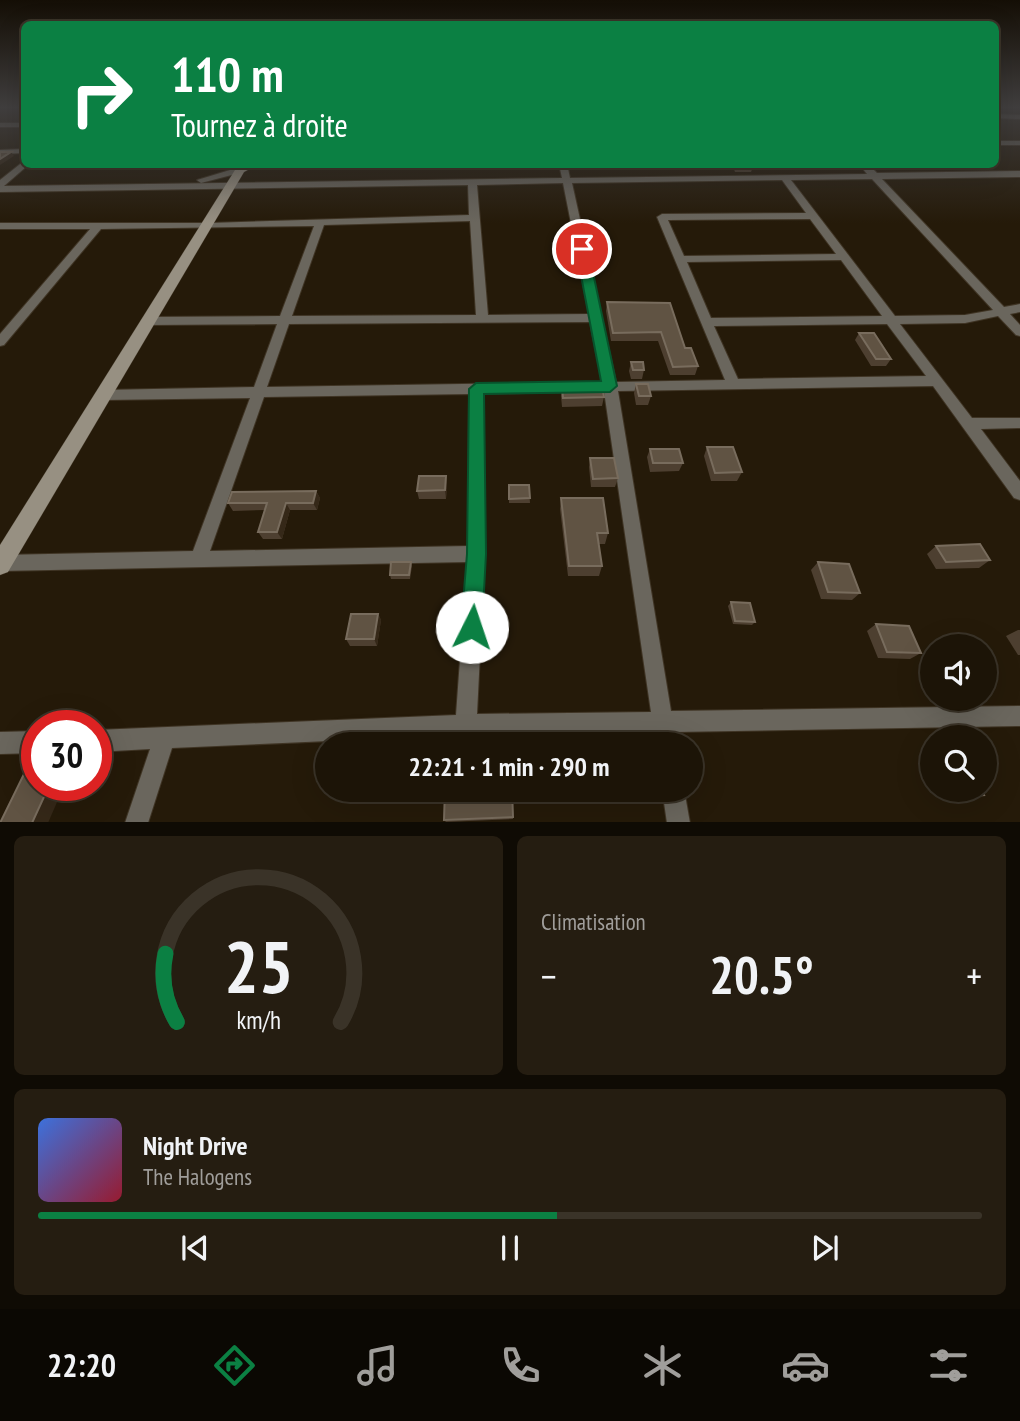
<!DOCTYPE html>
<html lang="fr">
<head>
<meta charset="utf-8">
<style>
	:root { --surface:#1c1407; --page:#251d11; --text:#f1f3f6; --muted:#a09e9b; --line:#3a3328; --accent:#0b8043 }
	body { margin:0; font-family:"PT Sans Narrow",sans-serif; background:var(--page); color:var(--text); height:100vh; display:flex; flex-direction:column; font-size:26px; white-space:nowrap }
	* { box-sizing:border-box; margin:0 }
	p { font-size:23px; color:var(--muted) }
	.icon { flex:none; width:38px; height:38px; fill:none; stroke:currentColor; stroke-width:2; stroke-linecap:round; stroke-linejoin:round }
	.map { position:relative; height:822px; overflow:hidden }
	.details { display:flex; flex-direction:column; gap:14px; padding:14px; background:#0f0b04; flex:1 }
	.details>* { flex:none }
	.top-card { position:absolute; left:21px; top:21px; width:978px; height:147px; border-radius:10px; box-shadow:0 7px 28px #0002,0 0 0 2px var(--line); background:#0b8043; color:#fff; overflow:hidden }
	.buttons { position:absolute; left:920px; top:634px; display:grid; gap:14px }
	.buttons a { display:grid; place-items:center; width:77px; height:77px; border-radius:50%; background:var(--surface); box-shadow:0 7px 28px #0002,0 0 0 2px var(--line); font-size:35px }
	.speed { position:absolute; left:21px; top:710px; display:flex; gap:14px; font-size:35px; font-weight:700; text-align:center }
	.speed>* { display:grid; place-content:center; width:91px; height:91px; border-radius:50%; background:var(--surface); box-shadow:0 7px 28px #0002,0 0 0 2px var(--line); line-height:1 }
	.speed .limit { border:10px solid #d22; background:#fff; color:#111 }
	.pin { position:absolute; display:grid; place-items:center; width:60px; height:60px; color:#fff; margin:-30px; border:4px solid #fff; border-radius:50%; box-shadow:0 2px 7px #0007 }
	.me { position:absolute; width:77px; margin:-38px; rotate:4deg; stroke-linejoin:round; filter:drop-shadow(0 0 5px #0008) }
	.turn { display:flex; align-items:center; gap:24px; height:147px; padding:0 35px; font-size:32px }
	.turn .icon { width:91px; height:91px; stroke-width:2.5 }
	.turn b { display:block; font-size:49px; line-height:60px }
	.big { font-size:52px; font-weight:600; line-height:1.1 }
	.details .card { flex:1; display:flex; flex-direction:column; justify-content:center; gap:10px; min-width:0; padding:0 24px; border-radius:10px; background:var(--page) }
	.details .dial { align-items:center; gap:0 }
	.dial svg { height:182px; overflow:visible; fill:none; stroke:var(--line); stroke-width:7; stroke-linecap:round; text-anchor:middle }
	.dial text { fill:var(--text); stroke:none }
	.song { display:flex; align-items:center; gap:21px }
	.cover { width:84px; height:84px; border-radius:10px; background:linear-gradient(135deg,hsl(220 70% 55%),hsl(350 70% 35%)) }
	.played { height:7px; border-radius:4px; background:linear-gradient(90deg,var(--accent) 55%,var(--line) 55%) }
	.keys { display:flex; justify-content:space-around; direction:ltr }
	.heat { display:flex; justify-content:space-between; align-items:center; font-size:38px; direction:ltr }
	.details .tiles { flex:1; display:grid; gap:14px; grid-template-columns:1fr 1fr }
	.card:last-child { grid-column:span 2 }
	.trip { position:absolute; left:315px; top:732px; width:388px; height:70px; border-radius:35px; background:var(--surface); box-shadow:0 7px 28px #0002,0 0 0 2px var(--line); font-weight:600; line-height:70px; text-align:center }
	.dock { display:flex; height:112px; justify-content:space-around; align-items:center; background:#0b0803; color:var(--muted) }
	.dock .icon { width:49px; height:49px }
	.dock .current { color:var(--accent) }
	.dock b { font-size:32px; color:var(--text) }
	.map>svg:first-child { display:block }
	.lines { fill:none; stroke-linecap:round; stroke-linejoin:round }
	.street-casing { stroke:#3f3424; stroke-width:2 }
	.secondary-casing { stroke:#3f3424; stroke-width:1 }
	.street { fill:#6a665d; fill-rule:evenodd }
	.secondary { fill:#979082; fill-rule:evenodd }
	.wall { fill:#4d3f30 }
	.shaded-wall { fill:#352818 }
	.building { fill:#605343; stroke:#786c5d; stroke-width:2 }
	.route { fill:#0b8043; stroke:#07532c; stroke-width:2 }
</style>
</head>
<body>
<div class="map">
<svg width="1020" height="823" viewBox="0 0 1020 823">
	<rect width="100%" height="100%" fill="#251a09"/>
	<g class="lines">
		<!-- street casing -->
		<g class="street-casing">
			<g id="street">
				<path d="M996,114L1020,115V119L996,118Z"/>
				<rect x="0" y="123" width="24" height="4"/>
				<rect x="996" y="141" width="24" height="4"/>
				<path d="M24,149V153L0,154V150Z"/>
				<path d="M24,161L27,166L4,186L562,178L559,164H567L570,178L867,174L859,164H868L877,173L1020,171V177L882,179L1004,307L1020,304V312L1010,314L1020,325V336L1016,335L998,316L965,323L900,324L972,418H1020V428L981,429L1020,481V500L1014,498L933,386L618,391L671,711L1020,706V726L675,732L677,744H655L654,732L466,735L172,748L148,823H125L150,749L96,752V730L456,715L467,562L0,571L1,555L193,551L250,398L103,400L96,395L103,390L254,387L277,324L147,325L141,321L147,317L280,316L314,226L101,229L4,345L0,346V334L90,229H0V223H209L469,215L468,185L0,192V180ZM872,179L993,310L965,315L895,316L791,180ZM782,180L806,213L662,214L657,217L725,380L616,382L572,183ZM563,183L589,314L488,315L477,185ZM810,219L836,254L684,256L668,220ZM470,221L476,315L292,316L324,225ZM841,260L882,316L711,318L687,262ZM590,322L602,382L267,387L289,324ZM887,324L926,376L738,379L714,326ZM604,391L651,712L477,714L485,554L483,394ZM469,394L468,546L210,551L264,397Z"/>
				<path d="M240,167L244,170L243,172L201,183L197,180Z"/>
				<path d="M37,731V753L0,754V732Z"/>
				<path d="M662,789H684L690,823H667Z"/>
			</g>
		</g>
		<!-- secondary casing -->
		<g class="secondary-casing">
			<path id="secondary" d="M244,164H259L244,172L8,572L0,575V545L235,170Z"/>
		</g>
		<!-- street -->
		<use href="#street" class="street"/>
		<!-- secondary -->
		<use href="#secondary" class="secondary"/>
	</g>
	<!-- wall -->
	<g class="wall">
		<path d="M732,164H752L753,167L751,172H735Z"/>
		<path d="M607,302L670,303L685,348L698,366L695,375H670L658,341H611L606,311Z"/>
		<path d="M859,333L891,359L886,366H871L855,340Z"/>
		<path d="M631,362L644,370L642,379H631L629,371Z"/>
		<path d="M636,384L651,396L648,405H636L634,393Z"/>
		<path d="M562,387L604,397L602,406L562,407L561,396Z"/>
		<path d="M707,447L742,472L737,481H711L704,456Z"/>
		<path d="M650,449L683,463L679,471L650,472L647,457Z"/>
		<path d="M590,458L618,478L615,487H591L589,467Z"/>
		<path d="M446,476L447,485L446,499H419L417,491Z"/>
		<path d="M509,485H529L530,503H509Z"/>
		<path d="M316,491L320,498L317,510H290L282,539H263L258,532L265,510L233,511L228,503Z"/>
		<path d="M561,498L608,533L605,544H599L602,566L599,576H568L560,509Z"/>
		<path d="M936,546L990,560L979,568L936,569L927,554Z"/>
		<path d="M411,562L412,566L410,579H391L390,575Z"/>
		<path d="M818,562L860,593L852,600L821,599L811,570Z"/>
		<path d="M731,602L755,622L752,625L733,624L728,606Z"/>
		<path d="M378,614L381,620L377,646H350L346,639Z"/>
		<path d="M876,624L921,653L910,659L878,658L867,631Z"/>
		<path d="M1018,630H1020V655H1018L1006,636Z"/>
		<path d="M512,789L513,819L446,822L444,820Z"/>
		<path d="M941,789H981L984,795L970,798L946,800Z"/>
	</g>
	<!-- shaded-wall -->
	<g class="shaded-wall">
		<path d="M11,152L14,156L0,165V159Z"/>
		<path d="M446,476L447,485L446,499L445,490Z"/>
		<path d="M316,491L320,498L317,510L313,503Z"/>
		<path d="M286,503L290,510L282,539L277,532Z"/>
		<path d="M378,614L381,620L377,646L374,639Z"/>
		<path d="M49,786H64L48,823H32Z"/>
	</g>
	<!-- building -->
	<g class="building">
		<path d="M0,152H11L0,159Z"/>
		<path d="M736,164H752L753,167L737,166Z"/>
		<path d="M607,302L670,303L685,348H691L698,366L673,367L661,332L613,333Z"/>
		<path d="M859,333H874L891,359H876Z"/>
		<path d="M631,362H643L644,370H633Z"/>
		<path d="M636,384H648L651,396H639Z"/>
		<path d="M602,386L604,397L563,398L562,387Z"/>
		<path d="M707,447H733L742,472L715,473Z"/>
		<path d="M650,449H679L683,463H653Z"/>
		<path d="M590,458H614L618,478L593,479Z"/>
		<path d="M419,476H446L445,490L417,491Z"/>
		<path d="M509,485H529L530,498L509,499Z"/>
		<path d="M316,491L313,503H286L277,532H258L267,503H228L232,492Z"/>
		<path d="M561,498H603L608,533H597L602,566H569Z"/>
		<path d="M980,544L990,560L946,562L936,546Z"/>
		<path d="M391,562H411L409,575H390Z"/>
		<path d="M818,562L849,564L860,593L828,592Z"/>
		<path d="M731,602L750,603L755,622L735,621Z"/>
		<path d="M351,614H378L374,639H346Z"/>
		<path d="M876,624L909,626L921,653L887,652Z"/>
		<path d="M25,772H37V786H49L32,823H0Z"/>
		<path d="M445,789H512L513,817L444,820Z"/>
		<path d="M955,789H981L984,795L959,797Z"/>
	</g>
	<!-- sky -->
	<linearGradient id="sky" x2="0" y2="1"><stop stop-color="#140e05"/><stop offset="0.48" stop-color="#403e3e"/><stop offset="1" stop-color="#403e3e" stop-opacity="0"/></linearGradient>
	<rect width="1020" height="223" fill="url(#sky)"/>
	<!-- route -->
	<path class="route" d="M582,246L588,249L617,386L610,392L484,394L486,554L482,627L479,635L472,638L464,635L461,627L467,554L469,389L476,383L601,381L576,249Z"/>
</svg>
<div class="buttons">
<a><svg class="icon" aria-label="sound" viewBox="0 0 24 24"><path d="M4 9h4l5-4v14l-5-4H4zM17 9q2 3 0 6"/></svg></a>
<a><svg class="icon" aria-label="search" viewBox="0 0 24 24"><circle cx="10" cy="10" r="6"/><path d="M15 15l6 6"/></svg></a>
</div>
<div class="speed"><div class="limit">30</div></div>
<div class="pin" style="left:582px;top:249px;background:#d93025"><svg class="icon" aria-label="arrive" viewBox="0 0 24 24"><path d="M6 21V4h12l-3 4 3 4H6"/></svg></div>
<svg class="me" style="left:472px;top:627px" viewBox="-20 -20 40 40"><circle r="19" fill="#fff"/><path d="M0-13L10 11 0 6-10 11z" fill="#0b8043"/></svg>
<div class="trip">22:21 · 1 min · 290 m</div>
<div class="top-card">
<div class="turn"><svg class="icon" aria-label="right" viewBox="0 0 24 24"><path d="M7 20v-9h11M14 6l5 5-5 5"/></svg><div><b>110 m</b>Tournez à droite</div></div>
</div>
</div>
<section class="details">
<div class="tiles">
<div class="card dial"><svg viewBox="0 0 100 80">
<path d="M14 69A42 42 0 1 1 86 69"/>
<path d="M14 69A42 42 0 0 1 9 39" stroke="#0b8043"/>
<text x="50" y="56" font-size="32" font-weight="700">25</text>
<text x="50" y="72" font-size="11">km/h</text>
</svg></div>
<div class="card"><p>Climatisation</p>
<div class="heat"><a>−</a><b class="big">20.5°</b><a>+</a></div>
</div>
<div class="card">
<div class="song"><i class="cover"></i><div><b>Night Drive</b><p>The Halogens</p></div></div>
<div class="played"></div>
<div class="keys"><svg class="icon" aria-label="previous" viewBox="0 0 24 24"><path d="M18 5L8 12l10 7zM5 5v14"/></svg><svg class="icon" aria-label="pause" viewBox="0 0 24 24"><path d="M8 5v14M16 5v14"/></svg><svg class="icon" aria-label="next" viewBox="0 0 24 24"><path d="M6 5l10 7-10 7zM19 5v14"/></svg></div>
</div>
</div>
</section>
<nav class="dock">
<b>22:20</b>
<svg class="icon current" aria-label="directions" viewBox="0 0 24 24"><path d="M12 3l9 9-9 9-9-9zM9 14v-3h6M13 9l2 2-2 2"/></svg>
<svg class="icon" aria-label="music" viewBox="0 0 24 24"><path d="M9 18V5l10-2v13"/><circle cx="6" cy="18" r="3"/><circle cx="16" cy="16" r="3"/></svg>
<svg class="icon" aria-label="phone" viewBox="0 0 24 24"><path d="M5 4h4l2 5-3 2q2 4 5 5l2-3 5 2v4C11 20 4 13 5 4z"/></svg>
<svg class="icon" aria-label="climate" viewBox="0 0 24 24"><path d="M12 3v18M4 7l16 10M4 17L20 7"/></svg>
<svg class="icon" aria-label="car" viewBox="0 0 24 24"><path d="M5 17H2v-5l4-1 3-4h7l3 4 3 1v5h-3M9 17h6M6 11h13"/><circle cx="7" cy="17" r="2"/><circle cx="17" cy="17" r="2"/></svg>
<svg class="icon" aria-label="filters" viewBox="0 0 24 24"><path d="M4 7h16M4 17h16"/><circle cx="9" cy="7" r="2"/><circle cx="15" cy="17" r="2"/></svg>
</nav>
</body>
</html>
